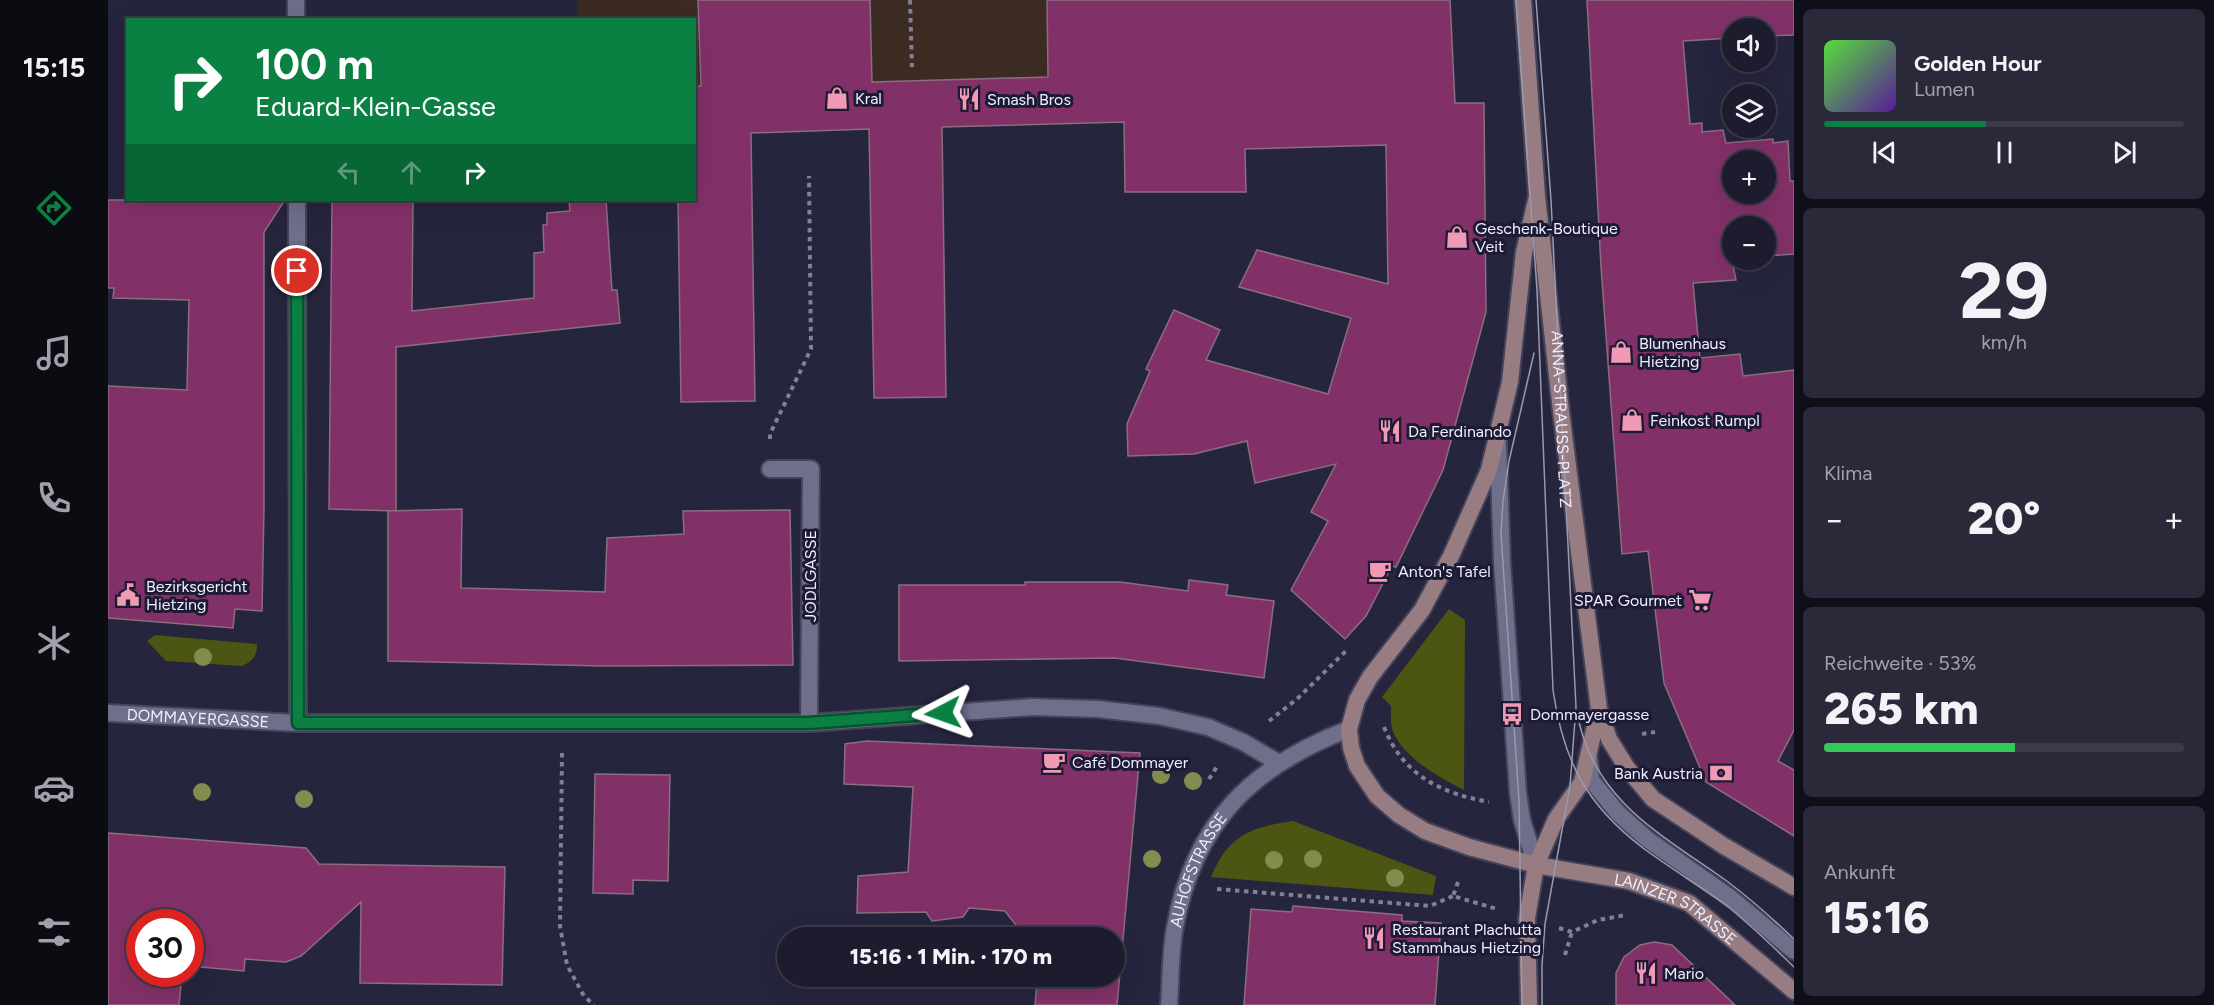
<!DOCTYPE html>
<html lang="de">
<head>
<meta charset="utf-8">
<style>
	:root { --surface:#1c1c2e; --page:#29293a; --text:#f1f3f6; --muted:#a0a1aa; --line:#3a3a4a; --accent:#0b8043 }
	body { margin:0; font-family:Figtree,sans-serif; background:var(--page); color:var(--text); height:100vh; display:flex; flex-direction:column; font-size:22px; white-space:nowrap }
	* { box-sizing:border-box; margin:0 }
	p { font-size:20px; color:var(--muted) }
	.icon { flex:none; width:33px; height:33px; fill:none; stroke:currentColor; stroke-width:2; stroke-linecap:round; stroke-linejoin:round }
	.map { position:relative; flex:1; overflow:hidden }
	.details { display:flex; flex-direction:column; gap:9px; padding:9px; background:#0f0f19; width:420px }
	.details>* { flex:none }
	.hud { position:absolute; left:18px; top:18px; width:570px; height:183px; border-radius:0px; box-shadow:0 6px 24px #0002,0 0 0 2px var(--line); background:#0b8043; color:#fff; overflow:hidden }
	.buttons { position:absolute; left:1614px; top:18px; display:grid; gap:12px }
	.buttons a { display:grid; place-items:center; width:54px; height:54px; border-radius:50%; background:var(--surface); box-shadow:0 6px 24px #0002,0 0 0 2px var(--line); font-size:30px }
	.speed { position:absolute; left:18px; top:909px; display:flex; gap:12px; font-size:30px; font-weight:700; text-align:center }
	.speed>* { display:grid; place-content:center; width:78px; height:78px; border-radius:50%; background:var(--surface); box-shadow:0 6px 24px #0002,0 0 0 2px var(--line); line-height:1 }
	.speed .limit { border:9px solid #d22; background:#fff; color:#111 }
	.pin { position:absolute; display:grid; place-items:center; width:51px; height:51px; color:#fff; margin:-26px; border:3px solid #fff; border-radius:50%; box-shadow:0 2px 6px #0007 }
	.me { position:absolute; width:66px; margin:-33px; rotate:266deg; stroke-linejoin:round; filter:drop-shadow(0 0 4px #0008) }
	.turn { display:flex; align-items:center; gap:21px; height:126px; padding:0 30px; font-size:27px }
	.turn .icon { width:78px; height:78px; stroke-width:2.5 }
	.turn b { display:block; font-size:42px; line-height:51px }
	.lanes { display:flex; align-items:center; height:57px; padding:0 30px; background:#0003; justify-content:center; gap:30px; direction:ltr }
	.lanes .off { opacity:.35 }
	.big { font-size:45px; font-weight:800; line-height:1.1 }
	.details .card { flex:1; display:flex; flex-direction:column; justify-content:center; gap:9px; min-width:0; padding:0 21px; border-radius:9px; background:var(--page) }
	.details .dial { align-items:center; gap:0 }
	.dial b { font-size:78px; line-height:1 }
	.song { display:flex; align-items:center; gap:18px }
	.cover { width:72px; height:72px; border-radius:9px; background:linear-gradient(135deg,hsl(110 70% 55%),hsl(270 70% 35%)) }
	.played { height:6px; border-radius:3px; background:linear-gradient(90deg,var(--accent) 45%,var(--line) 45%) }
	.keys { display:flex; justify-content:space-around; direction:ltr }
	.heat { display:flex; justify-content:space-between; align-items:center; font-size:33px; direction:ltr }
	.charge { height:9px; border-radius:4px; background:linear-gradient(90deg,#34c759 53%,var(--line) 0) }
	.trip { position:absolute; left:669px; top:927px; width:348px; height:60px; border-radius:30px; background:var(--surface); box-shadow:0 6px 24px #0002,0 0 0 2px var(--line); font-weight:800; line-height:60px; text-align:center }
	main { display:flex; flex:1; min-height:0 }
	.tab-bar { display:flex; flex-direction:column; width:108px; justify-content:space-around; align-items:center; background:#0b0b12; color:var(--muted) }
	.tab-bar .icon { width:42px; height:42px }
	.tab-bar .selected { color:var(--accent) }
	.tab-bar b { font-size:27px; color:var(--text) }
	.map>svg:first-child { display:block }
	.commercial { fill:#3c2b22 }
	.green { fill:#4c5512 }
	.building { fill:#823168; stroke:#8b6d7f; stroke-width:1.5; fill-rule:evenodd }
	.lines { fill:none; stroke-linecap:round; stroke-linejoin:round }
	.service-casing { stroke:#454359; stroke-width:20 }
	.minor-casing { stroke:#454359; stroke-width:20 }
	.secondary-casing { stroke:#454359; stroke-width:20 }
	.path { stroke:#818095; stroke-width:4; stroke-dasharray:4.5 4.5; stroke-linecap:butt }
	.service { stroke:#6f6e8b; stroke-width:16 }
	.minor { stroke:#6f6e8b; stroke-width:16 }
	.secondary { stroke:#977c81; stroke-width:16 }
	.tram { stroke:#9a99ae; stroke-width:1.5 }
	.tree { fill:#818c4e }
	.route-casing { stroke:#07532c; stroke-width:15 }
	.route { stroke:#0b8043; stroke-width:10 }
	.labels { text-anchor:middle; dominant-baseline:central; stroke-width:6; stroke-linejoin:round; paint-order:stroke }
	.poi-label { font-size:16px; fill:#eef; stroke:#1d1b33; text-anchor:start }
	.street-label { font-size:16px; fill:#eef; stroke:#1d1b33 }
</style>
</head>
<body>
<main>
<nav class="tab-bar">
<b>15:15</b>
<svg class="icon selected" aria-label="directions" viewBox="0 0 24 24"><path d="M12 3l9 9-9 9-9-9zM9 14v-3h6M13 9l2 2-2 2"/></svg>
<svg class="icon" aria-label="music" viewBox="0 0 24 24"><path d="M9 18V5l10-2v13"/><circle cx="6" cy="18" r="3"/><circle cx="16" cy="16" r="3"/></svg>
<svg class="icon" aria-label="phone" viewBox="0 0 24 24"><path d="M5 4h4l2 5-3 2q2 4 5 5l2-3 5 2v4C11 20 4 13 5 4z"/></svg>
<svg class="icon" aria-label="climate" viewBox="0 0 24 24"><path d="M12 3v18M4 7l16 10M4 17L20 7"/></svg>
<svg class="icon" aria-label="car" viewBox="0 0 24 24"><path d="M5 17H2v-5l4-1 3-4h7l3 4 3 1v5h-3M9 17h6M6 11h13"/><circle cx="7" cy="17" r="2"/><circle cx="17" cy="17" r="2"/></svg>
<svg class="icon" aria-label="filters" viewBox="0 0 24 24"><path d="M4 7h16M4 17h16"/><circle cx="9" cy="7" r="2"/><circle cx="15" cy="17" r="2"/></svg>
</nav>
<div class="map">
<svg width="1686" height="1005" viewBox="0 0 1686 1005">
	<rect width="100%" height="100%" fill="#26253e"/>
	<!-- commercial -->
	<path class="commercial" d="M469,0H1342L1345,70L1033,122L587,134L586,20L469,19Z"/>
	<!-- green -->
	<g class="green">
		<path d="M1341,609L1357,620L1356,790C1331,777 1299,760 1286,734C1282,726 1283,714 1283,706L1274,697Z"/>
		<path d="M47,635L149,644C149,656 145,661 134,666L58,661L39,641Z"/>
		<path d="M1185,821L1328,876L1325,895L1103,877C1120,835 1143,827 1185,821Z"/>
	</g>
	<!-- building -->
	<g class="building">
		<path d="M590,0H762L764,82L940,77L939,0H1342L1347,103H1376L1378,312L1335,470L1288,567L1284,566L1258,616L1237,639L1183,590L1220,521L1203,512L1228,464L1147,483L1139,441L1086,454L1020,456L1019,424L1042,371L1038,369L1066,310L1112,330L1098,360L1220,394L1243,318L1131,287L1149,250L1280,284L1278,145L1137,149L1138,192H1017L1016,122L834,127L838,397L766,398L761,129L643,133L647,401L573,402L570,200H586V86H593Z"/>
		<path d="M1479,0H1686V35L1658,36V28H1624V38L1575,41L1582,124L1594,123V132L1615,130L1618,143L1665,139V143L1680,141L1682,181H1686V254L1658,256V226H1624V260L1628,280L1585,283L1592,358L1632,354L1635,376L1686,370V730L1670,761L1686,770V836L1598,782L1556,683L1540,551L1514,554L1493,267ZM1624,160H1658V194H1624Z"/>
		<path d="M0,200H177L156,232V508L154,611L127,609L125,628L0,618V386L79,390L81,300L5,298L6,288H0Z"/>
		<path d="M224,200H305L304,311L426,298V253L436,252L435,225H439V213L462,211L461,200H498L504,290H509L512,323L288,347V511L221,509Z"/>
		<path d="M354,509L353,588L497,592L499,538L576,534L575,511L682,510L685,665L494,666L280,661V511Z"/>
		<path d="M1081,580L1120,585L1118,595L1166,601L1156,678L1007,658L791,661V585H917V582H1012L1080,591Z"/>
		<path d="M759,741L1032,753L1009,1005H927L929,983L918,982L919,976H1006V938H918L897,911L861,908L855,917L824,921L818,912L749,913L750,876L800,872L805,787L736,784L737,744Z"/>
		<path d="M487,774L562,775L560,881L525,880V894L485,893Z"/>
		<path d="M0,833L198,848L211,864L397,867L394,985L252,983L253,902L193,956L178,962L137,959L136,971L82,966V922H32V974H74L71,1005H0Z"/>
		<path d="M1185,906L1294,915V921L1333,923L1327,1005H1136L1143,909L1184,912Z"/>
		<path d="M1546,942L1564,945L1627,1005H1508V973L1516,957L1532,945Z"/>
	</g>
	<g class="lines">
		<!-- service casing -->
		<g class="service-casing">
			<g id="service">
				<path d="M1390,441L1394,562L1410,793L1414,820L1428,865"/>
				<path d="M1481,759L1483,780L1510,813L1539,839L1623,898L1686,951"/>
			</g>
		</g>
		<!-- minor casing -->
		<g class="minor-casing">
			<g id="minor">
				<path d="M188,20V0"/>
				<path d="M189,200L190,723"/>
				<path d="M662,469H703L701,723"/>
				<path id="s1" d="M0,713L190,723H701L924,707L990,709L1051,716L1100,727L1135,742L1171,763"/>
				<path id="s2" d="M1061,1005C1063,980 1062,952 1067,927C1086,823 1144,766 1241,729"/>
			</g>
		</g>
		<!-- secondary casing -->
		<g class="secondary-casing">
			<g id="secondary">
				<path d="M1415,0L1429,196L1453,411L1491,709L1474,782L1448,819L1428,865L1419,918L1421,1005"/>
				<path id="s3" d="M1429,196L1416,252L1402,382L1381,470L1343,556L1314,610L1262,677L1249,700L1241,729L1243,748L1249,766L1269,796L1291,815L1317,831L1361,847L1428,865L1521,881L1581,903L1686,991"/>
				<path d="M1491,710L1501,739L1519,768L1545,799L1616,846L1686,887"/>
			</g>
		</g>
		<!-- path -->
		<g class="path">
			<path d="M802,0L804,67"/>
			<path d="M662,439V434L703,349L701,176"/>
			<path d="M1161,721L1189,699L1240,649"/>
			<path d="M1276,727C1295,775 1332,793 1381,802"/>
			<path d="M1534,734L1547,732"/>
			<path d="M454,753L452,926L459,965L476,996L486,1005"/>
			<path d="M1101,779L1110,765"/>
			<path d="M1350,882L1345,896L1389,909"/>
			<path d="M1109,889L1322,906L1345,896"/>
			<path d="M1451,928L1464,932L1490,920L1518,915"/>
			<path d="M1457,955L1464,932"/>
		</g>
		<!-- service -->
		<use href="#service" class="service"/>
		<!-- minor -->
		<use href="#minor" class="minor"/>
		<!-- secondary -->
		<use href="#secondary" class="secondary"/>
		<!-- tram -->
		<g class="tram">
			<path d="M1408,0L1429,290L1445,690C1455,760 1478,805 1535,848C1563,869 1594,887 1622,908C1644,926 1665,947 1686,967"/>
			<path id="s4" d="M1428,0L1443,200L1468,707L1462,786L1437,924L1434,965V1005"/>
			<path d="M1471,722C1490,804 1558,837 1620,882C1643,899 1665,919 1686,939"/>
			<path d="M1414,1005L1411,800L1393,534L1395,501L1401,461L1426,353"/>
		</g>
	</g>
	<!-- trees -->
	<g class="tree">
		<circle cx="95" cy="657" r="9"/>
		<circle cx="1053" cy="775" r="9"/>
		<circle cx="1085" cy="781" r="9"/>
		<circle cx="94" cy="792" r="9"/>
		<circle cx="196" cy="799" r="9"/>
		<circle cx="1044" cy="859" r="9"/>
		<circle cx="1205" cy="859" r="9"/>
		<circle cx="1166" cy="860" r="9"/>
		<circle cx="1287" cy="878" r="9"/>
	</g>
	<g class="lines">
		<!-- route casing -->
		<g class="route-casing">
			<path id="route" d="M189,271L190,723H701L835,713"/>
		</g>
		<!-- route -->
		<use href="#route" class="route"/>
	</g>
	<!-- icons -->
	<defs>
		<g id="shop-bare" transform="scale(1.8)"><path d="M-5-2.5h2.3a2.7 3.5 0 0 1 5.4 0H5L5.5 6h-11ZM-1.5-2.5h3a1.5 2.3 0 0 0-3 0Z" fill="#f09ab5" stroke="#1d1b33" stroke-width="2.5" paint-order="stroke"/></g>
		<g id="restaurant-bare" transform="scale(1.8)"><path d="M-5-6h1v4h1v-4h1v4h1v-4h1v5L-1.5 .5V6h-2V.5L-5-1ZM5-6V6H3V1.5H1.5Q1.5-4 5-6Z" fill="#f09ab5" stroke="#1d1b33" stroke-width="2.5" paint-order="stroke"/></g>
		<g id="cafe-bare" transform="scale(1.8)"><path d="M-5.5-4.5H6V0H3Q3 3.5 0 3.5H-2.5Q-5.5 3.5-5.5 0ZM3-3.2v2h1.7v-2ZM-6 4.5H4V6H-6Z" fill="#f09ab5" stroke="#1d1b33" stroke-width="2.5" paint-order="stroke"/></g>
		<g id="civic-bare" transform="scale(1.8)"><path d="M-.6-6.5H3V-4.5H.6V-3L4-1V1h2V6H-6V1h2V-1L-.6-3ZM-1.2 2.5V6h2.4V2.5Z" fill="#f09ab5" stroke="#1d1b33" stroke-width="2.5" paint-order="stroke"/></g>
		<g id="supermarket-bare" transform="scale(1.8)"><path d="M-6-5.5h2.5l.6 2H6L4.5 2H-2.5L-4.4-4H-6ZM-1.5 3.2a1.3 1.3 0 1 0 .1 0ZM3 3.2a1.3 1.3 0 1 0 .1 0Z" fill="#f09ab5" stroke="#1d1b33" stroke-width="2.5" paint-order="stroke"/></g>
		<g id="bus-bare" transform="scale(1.8)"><path d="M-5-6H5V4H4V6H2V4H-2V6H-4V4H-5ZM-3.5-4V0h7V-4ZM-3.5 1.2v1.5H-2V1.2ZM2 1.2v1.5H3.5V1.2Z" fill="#f09ab5" stroke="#1d1b33" stroke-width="2.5" paint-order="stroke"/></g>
		<g id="bank-bare" transform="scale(1.8)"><path d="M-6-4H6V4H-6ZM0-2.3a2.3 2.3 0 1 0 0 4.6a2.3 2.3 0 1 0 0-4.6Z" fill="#f09ab5" stroke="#1d1b33" stroke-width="2.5" paint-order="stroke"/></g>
	</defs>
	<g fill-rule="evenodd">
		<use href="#shop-bare" x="729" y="98"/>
		<use href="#restaurant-bare" x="861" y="99"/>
		<use href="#shop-bare" x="1349" y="237"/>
		<use href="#shop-bare" x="1513" y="352"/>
		<use href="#shop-bare" x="1524" y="420"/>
		<use href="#restaurant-bare" x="1282" y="431"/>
		<use href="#cafe-bare" x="1272" y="571"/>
		<use href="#civic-bare" x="20" y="595"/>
		<use href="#supermarket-bare" x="1592" y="600"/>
		<use href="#bus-bare" x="1404" y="714"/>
		<use href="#cafe-bare" x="946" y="762"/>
		<use href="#bank-bare" x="1613" y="773"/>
		<use href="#restaurant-bare" x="1266" y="938"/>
		<use href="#restaurant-bare" x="1538" y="973"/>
	</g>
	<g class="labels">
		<!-- poi labels -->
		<g class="poi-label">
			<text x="747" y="98">Kral</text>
			<text x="879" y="99">Smash Bros</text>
			<text x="1367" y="228">Geschenk-Boutique<tspan x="1367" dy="18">Veit</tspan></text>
			<text x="1531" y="343">Blumenhaus<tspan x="1531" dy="18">Hietzing</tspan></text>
			<text x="1542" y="420">Feinkost Rumpl</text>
			<text x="1300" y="431">Da Ferdinando</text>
			<text x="1290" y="571">Anton's Tafel</text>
			<text x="38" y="586">Bezirksgericht<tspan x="38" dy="18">Hietzing</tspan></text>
			<text x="1574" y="600" text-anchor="end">SPAR Gourmet</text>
			<text x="1422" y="714">Dommayergasse</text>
			<text x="964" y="762">Café Dommayer</text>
			<text x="1595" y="773" text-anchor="end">Bank Austria</text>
			<text x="1284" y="929">Restaurant Plachutta<tspan x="1284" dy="18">Stammhaus Hietzing</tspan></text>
			<text x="1556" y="973">Mario</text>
		</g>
		<!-- street labels -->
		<g class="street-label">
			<text stroke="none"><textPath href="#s4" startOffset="420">ANNA-STRAUSS-PLATZ</textPath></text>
			<text transform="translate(702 576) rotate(-90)">JODLGASSE</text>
			<text stroke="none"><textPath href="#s1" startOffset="90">DOMMAYERGASSE</textPath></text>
			<text stroke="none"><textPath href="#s2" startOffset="140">AUHOFSTRASSE</textPath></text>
			<text stroke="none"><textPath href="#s3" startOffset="974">LAINZER STRASSE</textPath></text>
		</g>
	</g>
</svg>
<div class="buttons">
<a><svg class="icon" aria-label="sound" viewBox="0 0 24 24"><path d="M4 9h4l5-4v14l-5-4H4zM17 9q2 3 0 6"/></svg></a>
<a><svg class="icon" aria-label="layers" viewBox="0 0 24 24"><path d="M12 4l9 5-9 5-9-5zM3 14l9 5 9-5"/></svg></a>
<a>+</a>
<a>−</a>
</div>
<div class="speed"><div class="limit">30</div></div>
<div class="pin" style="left:189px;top:271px;background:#d93025"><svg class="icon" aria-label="arrive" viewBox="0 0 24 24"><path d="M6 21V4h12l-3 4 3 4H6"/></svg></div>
<svg class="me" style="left:835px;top:713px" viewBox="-20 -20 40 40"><path d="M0-17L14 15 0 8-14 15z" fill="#0b8043" stroke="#fff" stroke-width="4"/></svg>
<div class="trip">15:16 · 1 Min. · 170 m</div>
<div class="hud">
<div class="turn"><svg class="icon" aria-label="right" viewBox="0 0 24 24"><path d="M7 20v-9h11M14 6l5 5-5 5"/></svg><div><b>100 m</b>Eduard-Klein-Gasse</div></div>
<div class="lanes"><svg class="icon off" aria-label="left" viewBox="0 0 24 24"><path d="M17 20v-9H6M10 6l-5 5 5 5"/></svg><svg class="icon off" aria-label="ahead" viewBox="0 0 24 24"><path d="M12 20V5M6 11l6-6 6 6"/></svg><svg class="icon" aria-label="right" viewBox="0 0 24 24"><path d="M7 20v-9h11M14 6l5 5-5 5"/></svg></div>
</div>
</div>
<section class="details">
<div class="card">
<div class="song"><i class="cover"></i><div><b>Golden Hour</b><p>Lumen</p></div></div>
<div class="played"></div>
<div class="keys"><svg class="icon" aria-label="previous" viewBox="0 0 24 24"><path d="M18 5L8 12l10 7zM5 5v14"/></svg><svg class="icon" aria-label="pause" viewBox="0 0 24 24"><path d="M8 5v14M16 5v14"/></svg><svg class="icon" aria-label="next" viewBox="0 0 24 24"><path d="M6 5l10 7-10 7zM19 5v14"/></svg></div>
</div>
<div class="card dial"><b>29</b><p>km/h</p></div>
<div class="card"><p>Klima</p>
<div class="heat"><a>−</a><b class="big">20°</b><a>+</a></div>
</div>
<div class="card"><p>Reichweite · 53%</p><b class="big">265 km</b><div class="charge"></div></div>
<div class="card"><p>Ankunft</p><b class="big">15:16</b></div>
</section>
</main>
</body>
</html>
